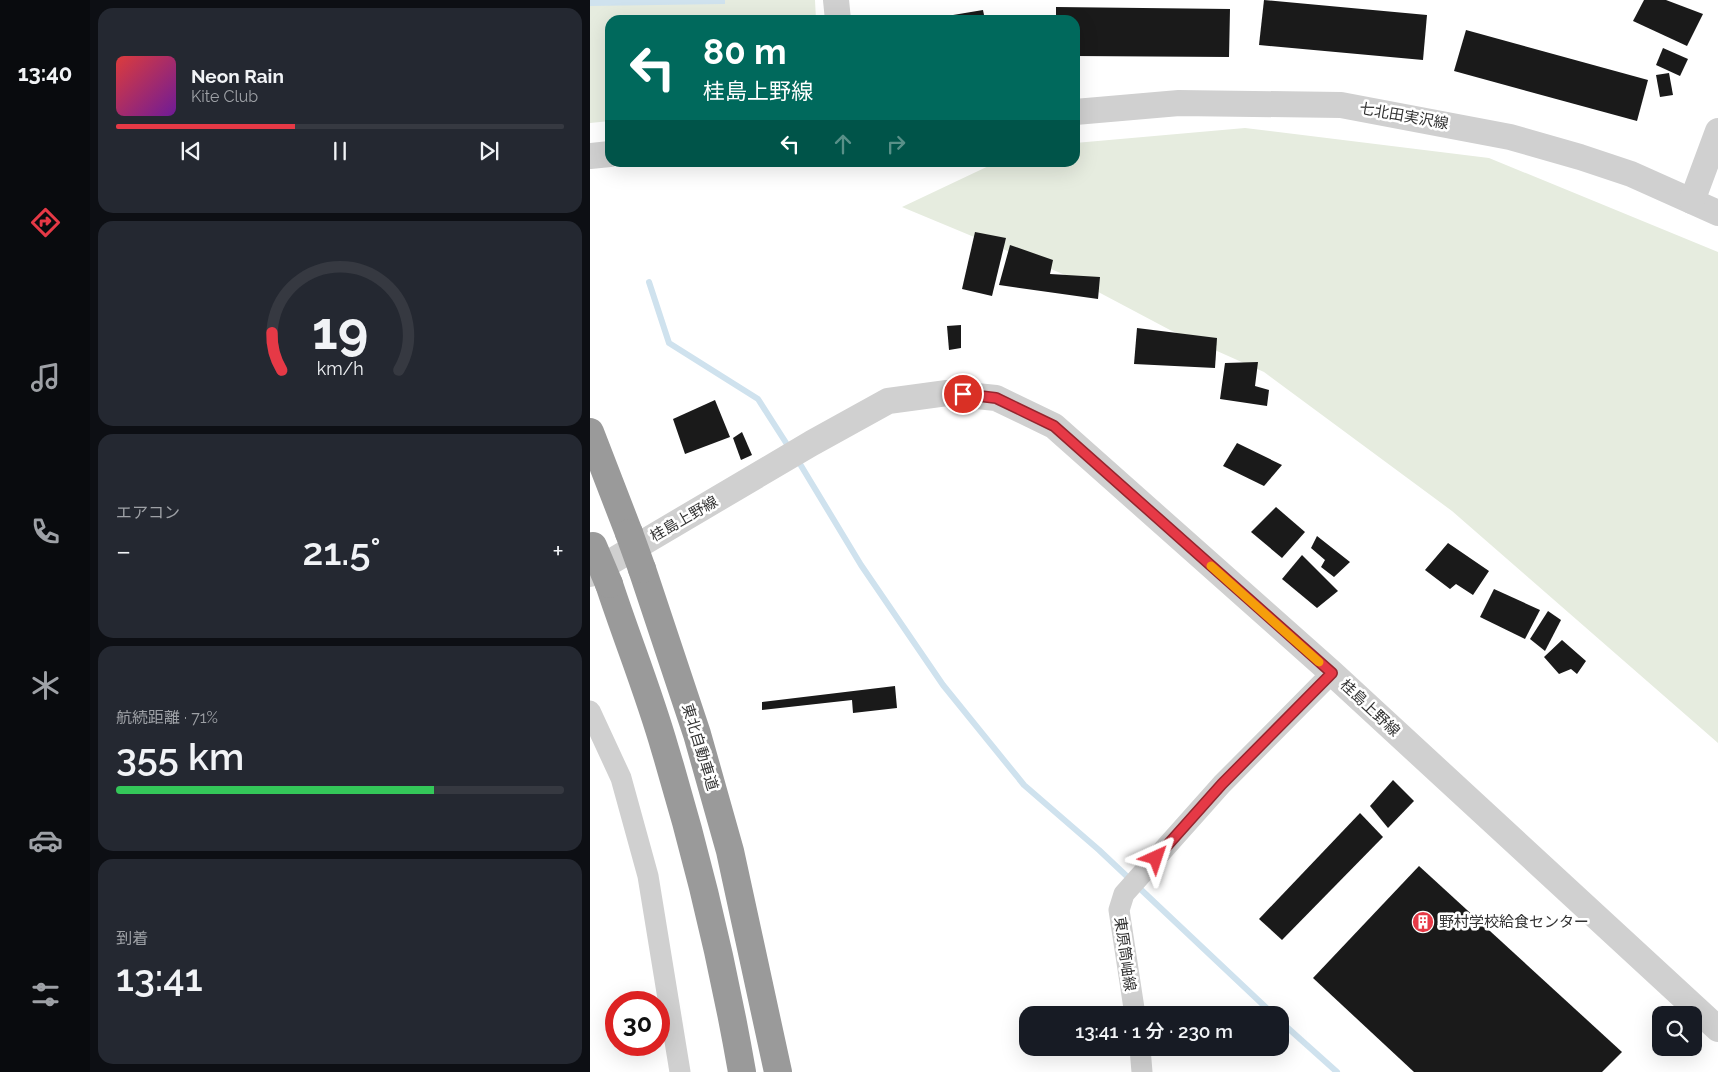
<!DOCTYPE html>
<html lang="ja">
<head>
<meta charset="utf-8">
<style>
	:root { --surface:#171b24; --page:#242831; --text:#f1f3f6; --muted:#9ea1a6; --line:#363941; --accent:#e63946 }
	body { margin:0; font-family:Raleway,"Noto Sans JP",sans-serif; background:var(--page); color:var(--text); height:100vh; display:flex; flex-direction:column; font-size:19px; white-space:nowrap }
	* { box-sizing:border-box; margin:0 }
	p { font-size:16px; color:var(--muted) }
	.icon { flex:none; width:28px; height:28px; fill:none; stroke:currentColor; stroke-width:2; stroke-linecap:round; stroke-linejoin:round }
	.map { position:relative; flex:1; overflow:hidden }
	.details { display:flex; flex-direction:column; gap:8px; padding:8px; background:#0d0f14; width:500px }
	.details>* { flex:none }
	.top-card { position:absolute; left:15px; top:15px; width:475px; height:152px; border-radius:15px; box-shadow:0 5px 20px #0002; background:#00695c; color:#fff; overflow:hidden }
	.tools { position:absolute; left:1062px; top:1006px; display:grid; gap:10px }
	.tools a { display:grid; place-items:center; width:50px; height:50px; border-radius:10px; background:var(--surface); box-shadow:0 5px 20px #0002; font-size:25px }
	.speed { position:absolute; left:15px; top:991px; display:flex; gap:10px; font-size:25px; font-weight:700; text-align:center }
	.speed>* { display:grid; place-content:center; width:65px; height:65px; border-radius:50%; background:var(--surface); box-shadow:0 5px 20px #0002; line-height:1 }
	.speed .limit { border:8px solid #d22; background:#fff; color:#111 }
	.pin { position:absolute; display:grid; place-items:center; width:42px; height:42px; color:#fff; margin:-21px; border:2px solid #fff; border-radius:50%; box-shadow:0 1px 5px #0007 }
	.me { position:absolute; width:55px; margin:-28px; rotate:42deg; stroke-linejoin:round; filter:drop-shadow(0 0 4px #0008) }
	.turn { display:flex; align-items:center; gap:18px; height:105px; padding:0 15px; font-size:22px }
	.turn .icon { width:65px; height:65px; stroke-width:2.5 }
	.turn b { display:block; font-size:35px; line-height:42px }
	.lanes { display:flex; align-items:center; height:48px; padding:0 15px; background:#0003; justify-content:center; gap:25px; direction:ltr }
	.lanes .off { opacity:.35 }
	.big { font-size:38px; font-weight:600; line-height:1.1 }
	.details .tile { flex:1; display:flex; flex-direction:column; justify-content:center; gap:8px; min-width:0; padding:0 18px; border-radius:15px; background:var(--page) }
	.details .dial { align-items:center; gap:0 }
	.dial svg { height:130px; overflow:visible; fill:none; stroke:var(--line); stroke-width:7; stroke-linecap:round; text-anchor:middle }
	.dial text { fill:var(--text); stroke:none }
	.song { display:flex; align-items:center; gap:15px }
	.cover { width:60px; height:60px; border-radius:8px; background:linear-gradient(135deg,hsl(0 70% 55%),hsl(280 70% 35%)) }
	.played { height:5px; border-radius:2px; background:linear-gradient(90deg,var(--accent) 40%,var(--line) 40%) }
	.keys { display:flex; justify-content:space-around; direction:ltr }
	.heat { display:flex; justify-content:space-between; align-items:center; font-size:28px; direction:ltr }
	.charge { height:8px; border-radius:4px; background:linear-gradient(90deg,#34c759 71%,var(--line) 0) }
	.trip { position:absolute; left:429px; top:1006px; width:270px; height:50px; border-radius:15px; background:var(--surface); box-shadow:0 5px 20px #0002; font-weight:600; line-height:50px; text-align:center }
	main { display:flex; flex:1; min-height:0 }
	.menu { display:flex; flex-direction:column; width:90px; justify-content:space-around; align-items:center; background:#090b0e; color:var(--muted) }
	.menu .icon { width:35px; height:35px }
	.menu .on { color:var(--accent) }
	.menu b { font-size:22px; color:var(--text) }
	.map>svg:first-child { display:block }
	.green { fill:#e6ecdf }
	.water { fill:#cfe2ee }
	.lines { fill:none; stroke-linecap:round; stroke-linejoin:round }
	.stream { stroke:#cfe2ee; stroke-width:6 }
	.building { fill:#1a1a1a }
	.minor { stroke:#d0d0d0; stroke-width:21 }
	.tertiary { stroke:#d0d0d0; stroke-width:26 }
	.motorway { stroke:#9a9a9a; stroke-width:28 }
	.motorway-bridge { stroke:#9a9a9a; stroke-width:28 }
	.route-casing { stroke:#96252e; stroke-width:12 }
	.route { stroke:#e63946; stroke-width:9 }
	.slow { stroke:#f59e0b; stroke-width:9 }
	.labels { text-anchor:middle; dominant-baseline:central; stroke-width:5; stroke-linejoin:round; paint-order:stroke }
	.street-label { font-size:15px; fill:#333; stroke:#fff }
	.poi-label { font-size:15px; fill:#333; stroke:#fff; text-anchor:start }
</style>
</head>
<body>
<main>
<nav class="menu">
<b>13:40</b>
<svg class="icon on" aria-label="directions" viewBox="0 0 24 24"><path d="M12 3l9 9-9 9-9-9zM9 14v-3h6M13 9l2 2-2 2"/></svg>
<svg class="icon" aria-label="music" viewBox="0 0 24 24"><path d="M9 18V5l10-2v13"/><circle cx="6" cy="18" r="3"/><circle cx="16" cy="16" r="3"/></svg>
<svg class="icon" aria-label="phone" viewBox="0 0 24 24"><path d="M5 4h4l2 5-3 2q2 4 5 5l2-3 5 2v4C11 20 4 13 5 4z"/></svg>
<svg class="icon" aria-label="climate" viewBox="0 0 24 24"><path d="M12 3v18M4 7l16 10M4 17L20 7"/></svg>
<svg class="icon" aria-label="car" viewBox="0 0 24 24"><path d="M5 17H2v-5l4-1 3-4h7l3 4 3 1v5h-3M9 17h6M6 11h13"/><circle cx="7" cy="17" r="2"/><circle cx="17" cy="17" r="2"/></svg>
<svg class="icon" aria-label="filters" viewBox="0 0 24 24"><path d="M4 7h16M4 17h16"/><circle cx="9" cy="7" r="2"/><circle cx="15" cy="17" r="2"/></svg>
</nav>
<section class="details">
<div class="tile">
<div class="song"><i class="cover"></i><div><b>Neon Rain</b><p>Kite Club</p></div></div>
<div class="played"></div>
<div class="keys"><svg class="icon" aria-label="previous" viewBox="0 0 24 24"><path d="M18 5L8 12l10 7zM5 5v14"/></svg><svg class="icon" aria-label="pause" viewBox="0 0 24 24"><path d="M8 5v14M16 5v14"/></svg><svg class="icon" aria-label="next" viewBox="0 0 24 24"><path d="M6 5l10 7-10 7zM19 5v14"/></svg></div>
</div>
<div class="tile dial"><svg viewBox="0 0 100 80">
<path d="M14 69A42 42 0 1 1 86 69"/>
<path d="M14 69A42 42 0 0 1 8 46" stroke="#e63946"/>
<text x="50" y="56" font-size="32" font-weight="700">19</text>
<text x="50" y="72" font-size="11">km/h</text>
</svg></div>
<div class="tile"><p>エアコン</p>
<div class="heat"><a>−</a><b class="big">21.5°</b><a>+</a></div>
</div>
<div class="tile"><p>航続距離 · 71%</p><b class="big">355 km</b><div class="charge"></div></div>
<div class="tile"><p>到着</p><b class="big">13:41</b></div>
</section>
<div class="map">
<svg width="1128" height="1072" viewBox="0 0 1128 1072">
	<rect width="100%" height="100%" fill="#fff"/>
	<!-- green -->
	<g class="green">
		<path d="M0,0H225L226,20H20V121L0,123Z"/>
		<path d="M655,128L899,158L1128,252V743L862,511L674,372L580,330L480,277L312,207L405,163L485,162V143Z"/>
	</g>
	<!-- water -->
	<path class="water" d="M0,0H135V4L0,6Z"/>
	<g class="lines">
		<!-- stream -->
		<g class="stream">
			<path d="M59,282L79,343L168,399L200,449"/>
			<path d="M207,459L271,565L353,685L434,785L509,850L684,1015"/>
			<path d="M690,1021L747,1072"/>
		</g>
	</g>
	<!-- building -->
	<g class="building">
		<path d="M674,0L837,15L833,60L669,45Z"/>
		<path d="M1054,0H1076L1113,14L1097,46L1043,21Z"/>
		<path d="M466,7L640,9L639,57L485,56V20H466Z"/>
		<path d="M393,10L395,20H339V19Z"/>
		<path d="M876,30L1058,80L1047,121L864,71Z"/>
		<path d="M1073,48L1098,59L1090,76L1066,65Z"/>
		<path d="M1079,73L1083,95L1070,97L1066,75Z"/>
		<path d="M385,232L416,238L402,296L372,289Z"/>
		<path d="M420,245L463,260L460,274L510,277L508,299L409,285Z"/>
		<path d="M371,325V348L359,350L357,326Z"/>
		<path d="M547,328L627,338L625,368L544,364Z"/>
		<path d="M668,362L665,386L679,390L677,406L630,399L635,363Z"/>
		<path d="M125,400L140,437L95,454L83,419Z"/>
		<path d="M152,432L162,455L151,460L143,438Z"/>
		<path d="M647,443L692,465L674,486L633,466Z"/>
		<path d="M686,507L715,532L692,558L661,532Z"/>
		<path d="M727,536L760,562L744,577L731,567L735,560L721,548Z"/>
		<path d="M858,543L899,571L883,595L866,584L860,589L835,570Z"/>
		<path d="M712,555L748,591L727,608L692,579Z"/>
		<path d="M904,589L950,610L935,639L890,617Z"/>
		<path d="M958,611L971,620L955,651L940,639Z"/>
		<path d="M972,640L996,661L987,674L981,669L969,674L954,657Z"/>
		<path d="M305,686L307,708L263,713L262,700L172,710V702Z"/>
		<path d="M803,780L824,801L798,828L780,806Z"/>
		<path d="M770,813L793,837L692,940L669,919Z"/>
		<path d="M829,866L1032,1052L1012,1072H824L723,978Z"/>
	</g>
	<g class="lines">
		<!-- minor -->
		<g class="minor">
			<path d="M0,711L31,778L58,876L90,1072"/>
			<path d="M545,1015L529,910L534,894L632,784L742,673"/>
			<path d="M550,1048L552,1072"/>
		</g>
		<!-- tertiary -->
		<g class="tertiary">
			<path d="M246,0L248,20"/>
			<path d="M485,112L589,103L751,105L920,137L990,157L1041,174L1128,213"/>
			<path d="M0,156L20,154"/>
			<path d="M1102,201L1128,131"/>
			<path d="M0,574L222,443L298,401L357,393L406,398L464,426L742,673L1128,1029"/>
		</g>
		<!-- motorway -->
		<g class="motorway">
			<path d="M0,432L39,533"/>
			<path d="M52,569L107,734L140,851L188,1072"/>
			<path d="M19,584C37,639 59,693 75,749C107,855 133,963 152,1072"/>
		</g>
		<!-- motorway-bridge -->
		<g class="motorway-bridge">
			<path d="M39,533L52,569"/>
			<path d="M3,546L19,584"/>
		</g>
	</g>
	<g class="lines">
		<!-- route casing -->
		<g class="route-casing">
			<path id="route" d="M373,394L406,398L464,426L742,673L632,784L566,858"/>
		</g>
		<!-- route -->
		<use href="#route" class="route"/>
		<!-- slow -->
		<path class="slow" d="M621,566L729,662"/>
	</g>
	<!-- icons -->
	<defs>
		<g id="building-disc" transform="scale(1.125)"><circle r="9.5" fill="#e63946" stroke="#fff"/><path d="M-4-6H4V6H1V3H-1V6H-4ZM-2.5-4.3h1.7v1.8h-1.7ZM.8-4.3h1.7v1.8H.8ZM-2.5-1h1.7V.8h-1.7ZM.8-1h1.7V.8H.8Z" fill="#fff"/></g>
	</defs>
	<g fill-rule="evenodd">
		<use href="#building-disc" x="833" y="922"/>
	</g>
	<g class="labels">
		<!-- street labels -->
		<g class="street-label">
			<text transform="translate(814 116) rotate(10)">七北田実沢線</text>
			<text transform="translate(94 519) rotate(-30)">桂島上野線</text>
			<text transform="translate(780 708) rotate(43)">桂島上野線</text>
			<text transform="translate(110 747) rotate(73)">東北自動車道</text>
			<text transform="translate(535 954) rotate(82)">東原筒岫線</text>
		</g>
		<!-- poi labels -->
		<g class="poi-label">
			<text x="849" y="922">野村学校給食センター</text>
		</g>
	</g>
</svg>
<div class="tools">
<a><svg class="icon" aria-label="search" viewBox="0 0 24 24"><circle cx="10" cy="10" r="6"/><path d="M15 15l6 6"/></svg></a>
</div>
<div class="speed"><div class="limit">30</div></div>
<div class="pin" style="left:373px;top:394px;background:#d93025"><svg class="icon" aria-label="arrive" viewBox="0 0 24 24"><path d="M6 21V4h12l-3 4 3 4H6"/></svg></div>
<svg class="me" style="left:566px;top:858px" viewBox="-20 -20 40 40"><path d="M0-17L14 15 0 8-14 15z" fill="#e63946" stroke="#fff" stroke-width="4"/></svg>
<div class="trip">13:41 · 1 分 · 230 m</div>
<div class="top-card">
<div class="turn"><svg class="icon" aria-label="left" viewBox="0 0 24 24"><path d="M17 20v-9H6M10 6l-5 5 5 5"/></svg><div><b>80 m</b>桂島上野線</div></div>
<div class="lanes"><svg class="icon" aria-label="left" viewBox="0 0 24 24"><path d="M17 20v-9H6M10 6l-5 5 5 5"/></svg><svg class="icon off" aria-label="ahead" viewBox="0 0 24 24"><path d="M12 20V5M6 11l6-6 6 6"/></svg><svg class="icon off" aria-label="right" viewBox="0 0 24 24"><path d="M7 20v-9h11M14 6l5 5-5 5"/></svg></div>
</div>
</div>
</main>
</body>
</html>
